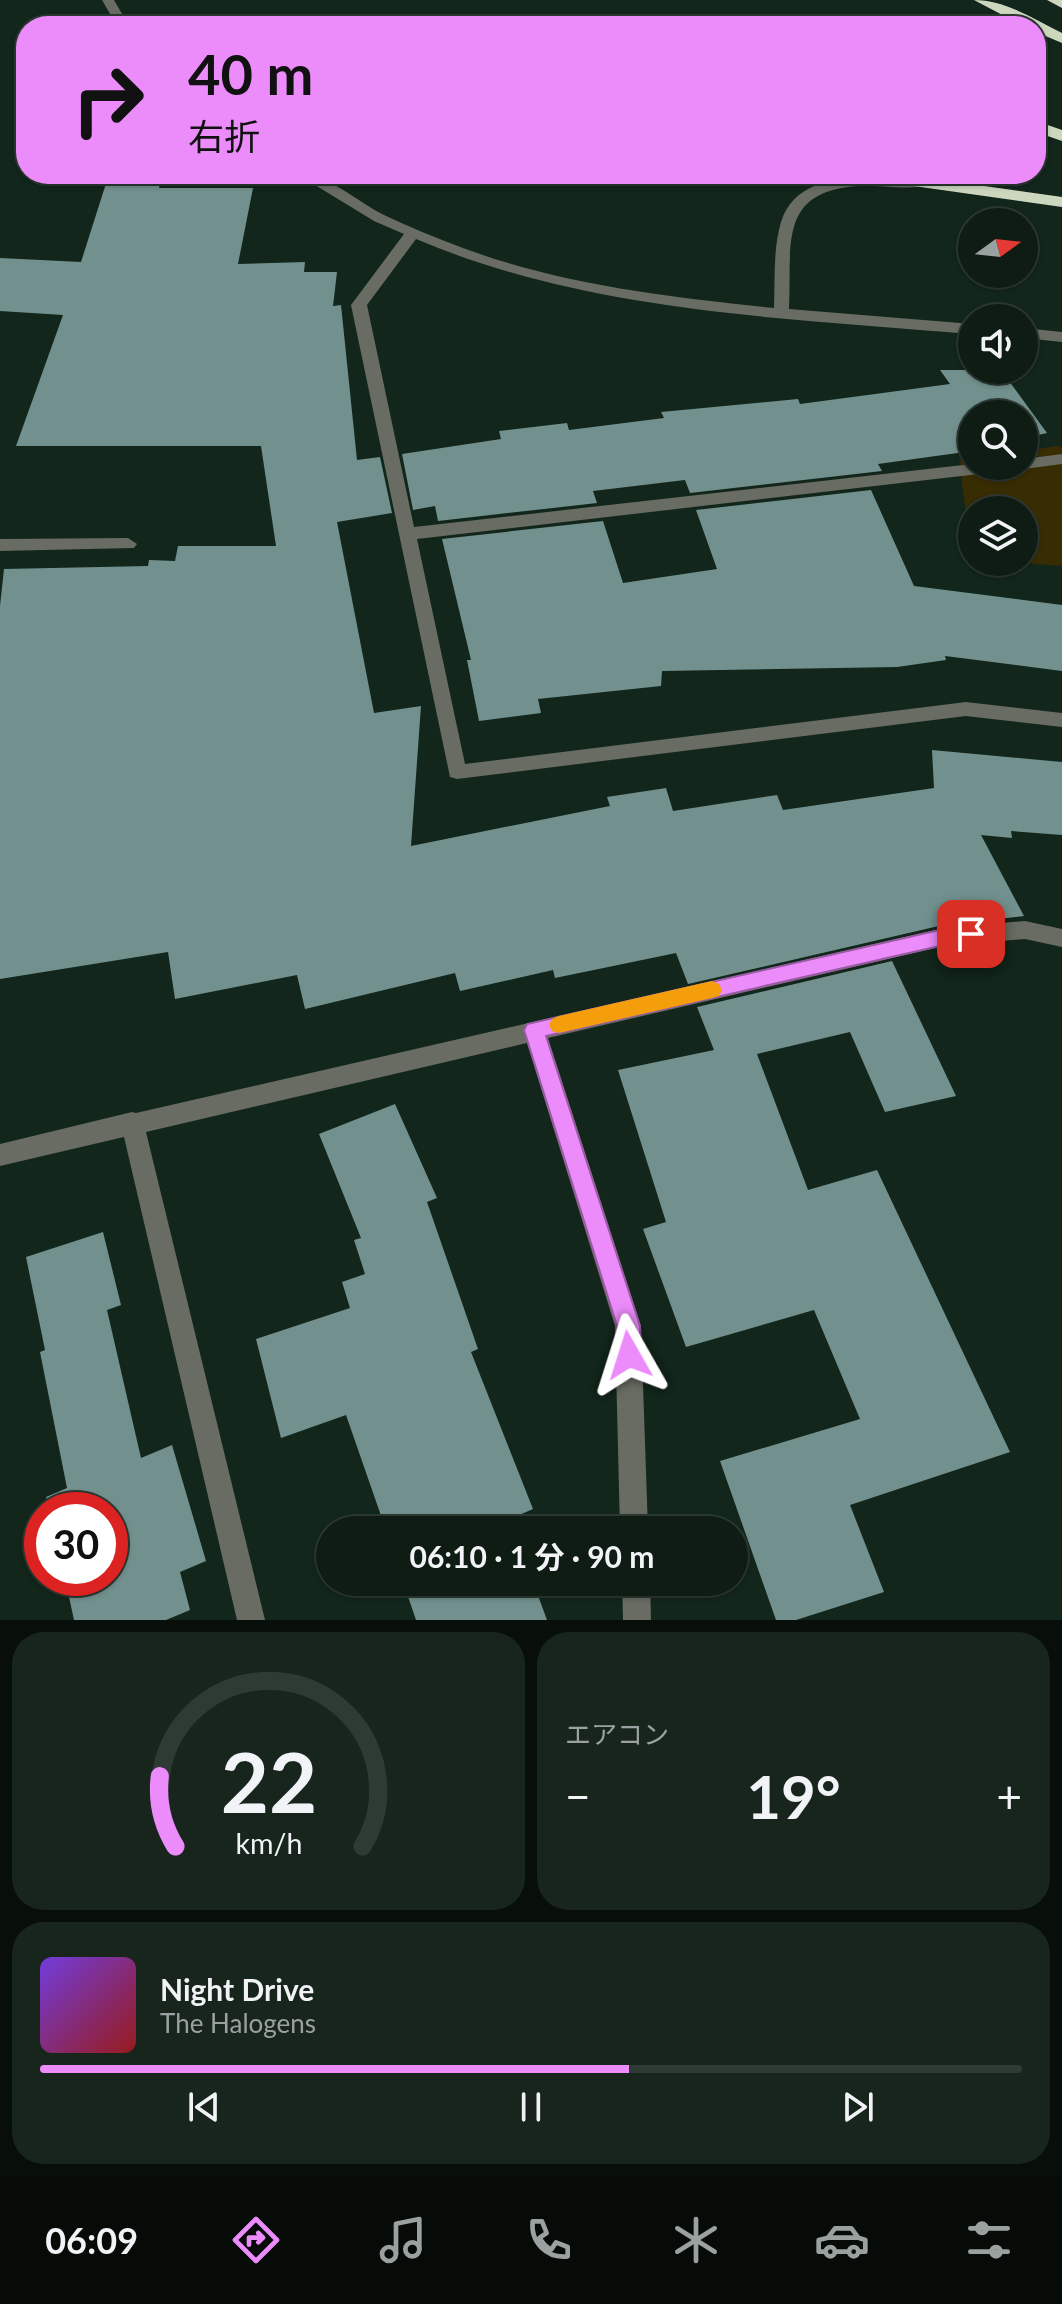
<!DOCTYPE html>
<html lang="ja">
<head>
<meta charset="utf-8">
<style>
	:root { --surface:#0e1c14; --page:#17251d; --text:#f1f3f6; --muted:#9ba1a0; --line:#2e3a34; --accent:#ec8cfb }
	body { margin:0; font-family:Lato,"Noto Sans JP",sans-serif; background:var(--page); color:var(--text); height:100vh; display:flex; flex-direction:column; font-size:30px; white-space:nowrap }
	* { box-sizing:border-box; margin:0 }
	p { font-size:26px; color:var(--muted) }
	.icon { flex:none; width:44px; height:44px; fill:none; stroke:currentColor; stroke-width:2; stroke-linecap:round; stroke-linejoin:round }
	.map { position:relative; height:1620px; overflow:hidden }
	.sheet { display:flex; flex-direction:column; gap:12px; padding:12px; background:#080f0b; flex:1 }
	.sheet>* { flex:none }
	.guide { position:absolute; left:16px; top:16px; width:1030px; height:168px; border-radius:32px; box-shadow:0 2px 6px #0004,0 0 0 2px var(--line); background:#ec8cfb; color:#111; overflow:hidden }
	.needle { width:52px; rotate:75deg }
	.controls { position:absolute; left:958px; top:208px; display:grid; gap:16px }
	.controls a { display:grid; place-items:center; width:80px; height:80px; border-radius:50%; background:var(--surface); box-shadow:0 2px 6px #0004,0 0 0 2px var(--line); font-size:40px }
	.speed { position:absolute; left:24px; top:1492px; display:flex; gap:16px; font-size:40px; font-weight:700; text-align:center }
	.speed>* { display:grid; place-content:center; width:104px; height:104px; border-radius:50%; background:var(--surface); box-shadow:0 2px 6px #0004,0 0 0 2px var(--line); line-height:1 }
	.speed .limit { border:12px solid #d22; background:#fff; color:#111 }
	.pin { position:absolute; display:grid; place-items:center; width:68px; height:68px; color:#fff; margin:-34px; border-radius:16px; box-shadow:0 4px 12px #0006 }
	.me { position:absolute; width:88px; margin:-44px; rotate:354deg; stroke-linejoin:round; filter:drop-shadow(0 0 6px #0008) }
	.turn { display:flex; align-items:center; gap:28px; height:168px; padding:0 40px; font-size:36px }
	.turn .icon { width:104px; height:104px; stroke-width:2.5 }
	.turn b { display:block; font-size:56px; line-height:68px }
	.big { font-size:60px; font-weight:700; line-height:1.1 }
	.sheet .card { flex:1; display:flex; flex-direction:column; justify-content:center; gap:12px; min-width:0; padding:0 28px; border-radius:32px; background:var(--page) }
	.sheet .dial { align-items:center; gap:0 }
	.dial svg { height:208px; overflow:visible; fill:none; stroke:var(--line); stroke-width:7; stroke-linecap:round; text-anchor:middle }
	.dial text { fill:var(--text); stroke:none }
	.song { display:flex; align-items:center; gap:24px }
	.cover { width:96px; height:96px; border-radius:12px; background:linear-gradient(135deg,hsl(260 70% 55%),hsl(0 70% 35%)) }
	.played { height:8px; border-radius:4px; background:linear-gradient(90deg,var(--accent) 60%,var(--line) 60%) }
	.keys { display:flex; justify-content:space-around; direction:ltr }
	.heat { display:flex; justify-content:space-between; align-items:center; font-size:44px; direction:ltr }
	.sheet .tiles { flex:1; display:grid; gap:12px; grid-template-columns:1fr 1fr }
	.card:last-child { grid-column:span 2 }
	.trip { position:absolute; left:316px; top:1516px; width:432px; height:80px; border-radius:40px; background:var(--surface); box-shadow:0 2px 6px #0004,0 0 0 2px var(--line); font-weight:700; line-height:80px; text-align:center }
	.tab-bar { display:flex; height:128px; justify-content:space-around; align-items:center; background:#060b08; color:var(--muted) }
	.tab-bar .icon { width:56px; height:56px }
	.tab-bar .on { color:var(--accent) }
	.tab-bar b { font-size:36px; color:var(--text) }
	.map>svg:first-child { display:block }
	.green { fill:#382c02 }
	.building { fill:#72918e }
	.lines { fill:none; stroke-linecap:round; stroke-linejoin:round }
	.minor { fill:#686c62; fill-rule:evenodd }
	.highway { fill:#cdd7be; fill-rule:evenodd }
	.route { fill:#ec8cfb; stroke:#995ba3; stroke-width:2 }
	.slow { fill:#f59e0b }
</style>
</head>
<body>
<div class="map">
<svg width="1062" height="1620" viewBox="0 0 1062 1620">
	<rect width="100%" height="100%" fill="#12261b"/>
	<!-- green -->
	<path class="green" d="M1057,446L1062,447V566L1012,562H1024V510H972V559L959,460L972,458V466H1024V451Z"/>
	<!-- building -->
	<g class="building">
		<path d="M109,174H162L159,188H253L238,264L305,262L304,272H337L333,306L341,305L357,460L380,457L392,513L337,522L374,713L421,706L411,846L610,806L607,797L666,788L673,811L777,795L783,810L934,788L932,750L1062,762V835L1011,831L1012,838L981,835L1024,916L943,925L688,984L676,953L555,978L553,970L460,991L455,973L305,1009L297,975L175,999L168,952L0,979V606L4,569L148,566L149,560L175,561L178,546H276L261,446H16L63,315L0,311V258L81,262Z"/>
		<path d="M940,370H1001L1047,433L1024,438V414H972V451L878,464L882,471L690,493L685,480L593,491L597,503L438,521L435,506L413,510L402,454L501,439L499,431L567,423L569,430L664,418L661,412L798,399L800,404L950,384Z"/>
		<path d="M871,490L914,586L1062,605V671L945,656L946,660L897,667L662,671L661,686L538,699L541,713L479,721L467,660H471L442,539L603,521L623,583L717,569L696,510Z"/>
		<path d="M892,961L956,1096L885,1112L850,1032L757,1054L808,1190L877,1170L1010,1452L850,1505L884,1592L796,1620H776L720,1461L860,1419L814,1310L686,1347L643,1229L666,1222L618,1070L714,1050L697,1007Z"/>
		<path d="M395,1104L437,1198L427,1202L478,1349L471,1352L533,1509L510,1519L514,1530H386L346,1415L281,1438L256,1339L350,1308L342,1282L365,1274L354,1240L361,1238L319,1134Z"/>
		<path d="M103,1232L121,1305L107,1310L141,1458L172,1445L206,1561L180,1572L190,1610L166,1620H74L65,1578H110V1510H49L46,1497L67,1488L40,1352L45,1350L26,1257Z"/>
		<path d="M403,1582H533L547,1620H416Z"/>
	</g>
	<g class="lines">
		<!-- minor -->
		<g class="minor">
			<path d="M102,0H114L129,26H117Z"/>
			<path d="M297,174C329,174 356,201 384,215C409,227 436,238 463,248C562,285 669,297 774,308C775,280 773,249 781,222C798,167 872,178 917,179L922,180V186C902,190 880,185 860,186C777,190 792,246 789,309L972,324V334C785,318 590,313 416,239L367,305L414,527L972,464L1013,466L1005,471L417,539L465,764L966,702L1062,713V727L966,716L457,779L450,777L351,305L404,234L374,221Z"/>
			<path d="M1024,328L1062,332V342L1024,338Z"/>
			<path d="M1062,454V464L1024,469L1017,466H1024V459Z"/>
			<path d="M128,538L137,544L134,548L0,551V539Z"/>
			<path d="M1025,921L1062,929V947L1025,939L944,946L548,1038L641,1326L648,1530H620L615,1326L527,1043L146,1132L265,1620H237L124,1137L0,1166V1144L132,1112L136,1113L944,928Z"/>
			<path d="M622,1582H650L651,1620H623Z"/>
		</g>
		<!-- highway -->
		<g class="highway">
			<path d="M974,0C1005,0 1034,19 1062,33V43L1036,32V26H1023Z"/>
			<path d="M1047,0H1062V8Z"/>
			<path d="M1036,121L1062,130V141L1036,132Z"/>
			<path d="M856,174H899L1062,197V207L864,179Z"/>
		</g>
	</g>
	<!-- route -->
	<path class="route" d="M971,926L977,929L980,934L977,940L944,945L546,1036L640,1326L641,1355L637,1363L629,1367L621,1363L618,1355L617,1326L524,1030L527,1024L944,929Z"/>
	<!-- slow -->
	<path class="slow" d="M712,981L719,984L722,990L719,996L712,998L559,1033L552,1031L549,1025L552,1019L559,1016Z"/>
</svg>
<div class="controls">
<a><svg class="needle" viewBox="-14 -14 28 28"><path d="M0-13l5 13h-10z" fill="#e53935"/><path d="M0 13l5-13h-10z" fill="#9ba1a0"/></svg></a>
<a><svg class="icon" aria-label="sound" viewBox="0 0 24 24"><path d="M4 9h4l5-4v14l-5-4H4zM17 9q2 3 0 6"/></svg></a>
<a><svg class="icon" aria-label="search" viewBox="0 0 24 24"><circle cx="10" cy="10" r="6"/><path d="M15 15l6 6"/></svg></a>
<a><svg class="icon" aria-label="layers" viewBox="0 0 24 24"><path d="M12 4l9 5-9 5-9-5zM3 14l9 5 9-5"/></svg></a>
</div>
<div class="speed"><div class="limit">30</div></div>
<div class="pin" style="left:971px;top:934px;background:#d93025"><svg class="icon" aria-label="arrive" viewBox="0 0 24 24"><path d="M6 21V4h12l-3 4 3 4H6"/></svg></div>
<svg class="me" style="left:629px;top:1355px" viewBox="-20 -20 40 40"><path d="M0-17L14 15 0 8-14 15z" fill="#ec8cfb" stroke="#fff" stroke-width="4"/></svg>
<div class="trip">06:10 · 1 分 · 90 m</div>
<div class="guide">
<div class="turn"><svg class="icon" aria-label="right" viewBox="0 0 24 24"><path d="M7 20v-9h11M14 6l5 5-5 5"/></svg><div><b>40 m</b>右折</div></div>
</div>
</div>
<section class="sheet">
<div class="tiles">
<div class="card dial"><svg viewBox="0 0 100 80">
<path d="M14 69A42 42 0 1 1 86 69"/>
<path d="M14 69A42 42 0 0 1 8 42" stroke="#ec8cfb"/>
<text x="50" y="56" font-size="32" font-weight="700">22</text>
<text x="50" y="72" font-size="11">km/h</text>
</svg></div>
<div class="card"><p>エアコン</p>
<div class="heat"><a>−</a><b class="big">19°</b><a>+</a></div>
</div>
<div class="card">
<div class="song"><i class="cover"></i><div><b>Night Drive</b><p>The Halogens</p></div></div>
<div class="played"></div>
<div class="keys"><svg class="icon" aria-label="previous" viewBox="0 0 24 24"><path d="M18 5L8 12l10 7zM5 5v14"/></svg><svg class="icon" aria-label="pause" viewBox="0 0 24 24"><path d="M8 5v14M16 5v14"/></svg><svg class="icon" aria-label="next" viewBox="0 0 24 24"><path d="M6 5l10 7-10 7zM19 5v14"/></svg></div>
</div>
</div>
</section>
<nav class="tab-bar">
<b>06:09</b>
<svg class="icon on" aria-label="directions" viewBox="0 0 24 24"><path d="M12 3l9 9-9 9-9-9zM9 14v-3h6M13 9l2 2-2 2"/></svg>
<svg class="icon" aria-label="music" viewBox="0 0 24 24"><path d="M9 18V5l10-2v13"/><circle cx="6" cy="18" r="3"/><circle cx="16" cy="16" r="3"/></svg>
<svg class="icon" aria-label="phone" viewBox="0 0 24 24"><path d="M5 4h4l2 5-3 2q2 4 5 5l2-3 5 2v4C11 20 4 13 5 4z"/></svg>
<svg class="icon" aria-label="climate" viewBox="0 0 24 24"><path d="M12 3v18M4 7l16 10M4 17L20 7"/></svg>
<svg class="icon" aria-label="car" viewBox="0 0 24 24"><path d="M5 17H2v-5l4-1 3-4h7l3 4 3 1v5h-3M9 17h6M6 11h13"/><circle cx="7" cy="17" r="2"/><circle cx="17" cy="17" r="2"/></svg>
<svg class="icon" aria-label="filters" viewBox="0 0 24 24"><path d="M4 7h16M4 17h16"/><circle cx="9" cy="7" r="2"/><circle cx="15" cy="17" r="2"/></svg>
</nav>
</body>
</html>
